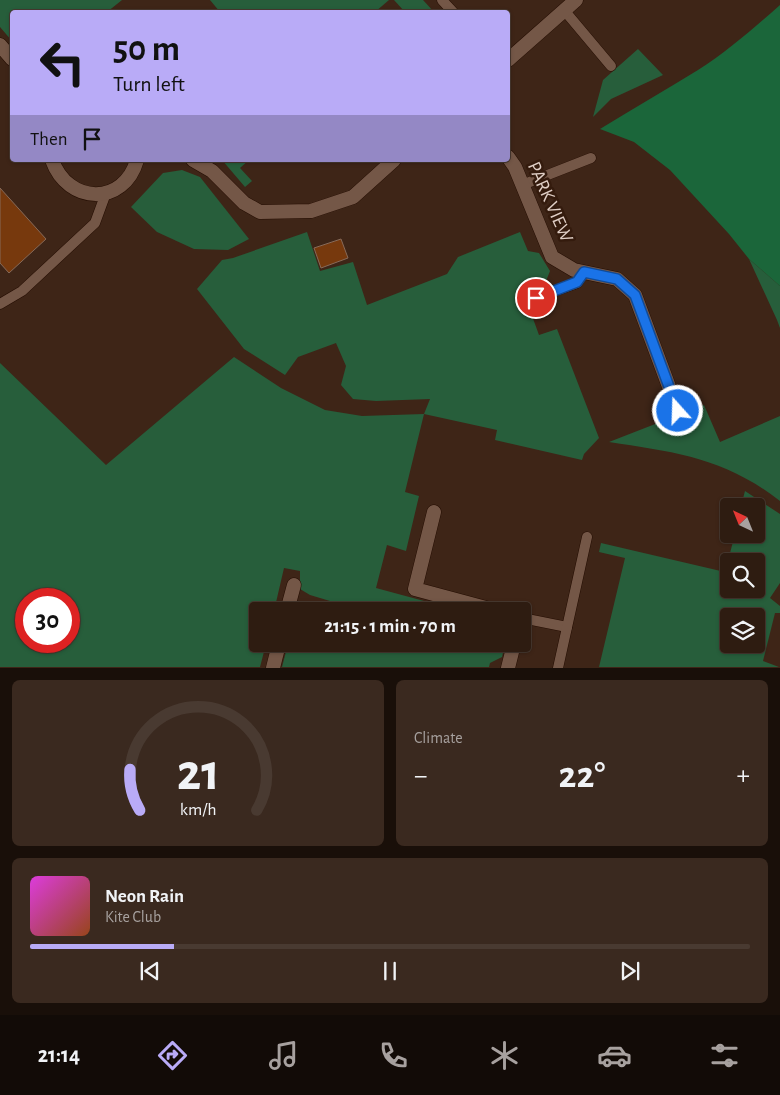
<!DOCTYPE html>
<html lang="en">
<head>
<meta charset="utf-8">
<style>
	:root { --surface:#2e1c11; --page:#3a291f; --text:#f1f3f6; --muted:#a7a19f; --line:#493a31; --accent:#b9abf7 }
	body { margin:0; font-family:"Alegreya Sans",sans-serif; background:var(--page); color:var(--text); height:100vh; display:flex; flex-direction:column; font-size:19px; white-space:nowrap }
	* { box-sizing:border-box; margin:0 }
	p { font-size:16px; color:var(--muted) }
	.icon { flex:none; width:28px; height:28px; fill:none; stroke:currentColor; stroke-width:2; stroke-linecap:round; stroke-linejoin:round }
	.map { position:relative; height:668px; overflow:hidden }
	.side { display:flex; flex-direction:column; gap:12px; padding:12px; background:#190f09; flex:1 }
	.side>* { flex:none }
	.hud { position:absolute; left:10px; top:10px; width:500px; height:152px; border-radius:5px; box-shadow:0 1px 4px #0004,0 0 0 1px var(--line); background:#b9abf7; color:#111; overflow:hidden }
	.needle { width:32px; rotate:317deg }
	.tools { position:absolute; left:720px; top:498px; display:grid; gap:10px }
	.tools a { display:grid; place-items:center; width:45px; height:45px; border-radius:5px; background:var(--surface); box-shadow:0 1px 4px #0004,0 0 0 1px var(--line); font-size:25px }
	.speed { position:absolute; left:15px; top:588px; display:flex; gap:10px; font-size:25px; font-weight:700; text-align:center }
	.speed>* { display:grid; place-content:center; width:65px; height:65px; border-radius:50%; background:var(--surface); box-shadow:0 1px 4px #0004,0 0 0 1px var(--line); line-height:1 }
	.speed .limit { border:8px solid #d22; background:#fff; color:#111 }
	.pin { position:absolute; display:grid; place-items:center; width:42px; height:42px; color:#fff; margin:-21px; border:2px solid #fff; border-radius:50%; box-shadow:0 1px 5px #0007 }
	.me { position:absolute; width:55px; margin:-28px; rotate:340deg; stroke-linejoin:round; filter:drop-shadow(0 0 4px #0008) }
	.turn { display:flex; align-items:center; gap:18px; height:105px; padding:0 20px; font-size:22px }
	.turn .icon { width:65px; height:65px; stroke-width:2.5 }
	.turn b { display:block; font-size:35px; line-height:42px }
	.then { display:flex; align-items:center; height:48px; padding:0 20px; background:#0003; gap:10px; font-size:19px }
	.big { font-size:38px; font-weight:700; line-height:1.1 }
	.side .widget { flex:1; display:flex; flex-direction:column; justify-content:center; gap:8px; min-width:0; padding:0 18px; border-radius:8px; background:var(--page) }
	.side .dial { align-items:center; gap:0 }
	.dial svg { height:130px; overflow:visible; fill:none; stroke:var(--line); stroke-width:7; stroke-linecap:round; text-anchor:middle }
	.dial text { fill:var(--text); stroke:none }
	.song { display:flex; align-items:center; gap:15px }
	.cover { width:60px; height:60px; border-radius:8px; background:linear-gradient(135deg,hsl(300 70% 55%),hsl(20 70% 35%)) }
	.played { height:5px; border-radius:2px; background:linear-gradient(90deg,var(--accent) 20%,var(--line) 20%) }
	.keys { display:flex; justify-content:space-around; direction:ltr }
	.heat { display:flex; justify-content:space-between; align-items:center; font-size:28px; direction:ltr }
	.side .tiles { flex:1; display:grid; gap:12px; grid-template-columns:1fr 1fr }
	.widget:last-child { grid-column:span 2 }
	.trip { position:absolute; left:249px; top:602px; width:282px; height:50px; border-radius:5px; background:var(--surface); box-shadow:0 1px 4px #0004,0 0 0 1px var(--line); font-weight:700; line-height:50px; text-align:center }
	.menu { display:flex; height:80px; justify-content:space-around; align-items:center; background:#120b07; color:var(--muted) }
	.menu .icon { width:35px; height:35px }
	.menu .selected { color:var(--accent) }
	.menu b { font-size:22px; color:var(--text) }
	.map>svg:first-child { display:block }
	.green { fill:#275e3b; fill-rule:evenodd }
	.forest { fill:#1b663a }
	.building { fill:#77390d; stroke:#876a59 }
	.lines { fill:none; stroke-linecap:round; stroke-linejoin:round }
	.service-casing { stroke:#240d02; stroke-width:11 }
	.minor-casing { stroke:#240d02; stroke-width:15 }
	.service { stroke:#745747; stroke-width:10 }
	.minor { stroke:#745747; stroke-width:14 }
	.route-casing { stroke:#114b97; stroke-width:12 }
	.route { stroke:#1a73e8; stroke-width:9 }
	.labels { text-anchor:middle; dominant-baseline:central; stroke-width:5; stroke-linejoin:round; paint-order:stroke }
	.street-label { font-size:19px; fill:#e1d0c7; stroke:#341b0d }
</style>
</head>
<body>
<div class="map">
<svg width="780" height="668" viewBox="0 0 780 668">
	<rect width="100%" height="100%" fill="#3e2517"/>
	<!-- green -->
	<g class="green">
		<path d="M0,0H122L107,12H12V41L0,27Z"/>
		<path d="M210,0H389L375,12H220Z"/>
		<path d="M394,0H423L434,12H405Z"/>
		<path d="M638,49L663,75L611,99L593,117L603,80Z"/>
		<path d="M222,160H249L240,168L252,181L245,187Z"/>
		<path d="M182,170L200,177L249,239L228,250L194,249L157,232L131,207L163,173Z"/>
		<path d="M307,232L320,271L353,262L367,305L447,274L458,257L520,232L528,251L539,253L550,271L546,281L523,291L539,335L557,329L599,438L584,454L582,460L495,440L497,430L424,414L405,492L419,496L406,551L387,545L376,588L461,611H328L330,601L310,595L300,589V571L284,568L274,611H258V644H266L260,667H0V363L106,465L234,357L281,388L325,410L362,416L424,414L430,399L376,401L353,399L341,385L346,366L336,343L298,357L285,375L244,349L197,289L222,260L233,258ZM26,599H69V641H26Z"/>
		<path d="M749,259L780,286V328L777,320Z"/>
		<path d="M704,405L720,442L780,416V501C725,458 675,452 609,442Z"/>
		<path d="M745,491L780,514V583L770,598L780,606V613H775L763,661L779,667H599L625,558L599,552L601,543L725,572L735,534H756V506H741ZM729,561H756V589H729ZM729,616H756V644H729Z"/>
		<path d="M288,644H505L502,657L490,663L489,667H282Z"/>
	</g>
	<!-- forest -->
	<path class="forest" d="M780,5V286L749,259L729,234L670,170L634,142L600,129C632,109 666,90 698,70C728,51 754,28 780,5Z"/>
	<!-- building -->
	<g class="building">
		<path d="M0,188L46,239L9,273L0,263Z"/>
		<path d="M341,239L348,258L321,268L314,248Z"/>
	</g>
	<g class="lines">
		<!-- service casing -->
		<g class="service-casing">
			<g id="service">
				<path d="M442,0L453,12"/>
				<path d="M564,10L611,66"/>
				<path d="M522,185L591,158"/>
				<path d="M535,298L577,283L584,272"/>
				<path d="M0,304L22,291L95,223L106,193"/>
				<path d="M522,618L567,627"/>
				<path d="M558,668L587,537"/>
			</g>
		</g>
		<!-- minor casing -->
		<g class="minor-casing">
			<g id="minor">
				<path d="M0,45L12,59"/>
				<path d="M508,60L576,0"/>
				<path d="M508,157L515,167L552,257L574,270L617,279L635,295L678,411"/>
				<path d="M52,160C68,205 124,206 137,160"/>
				<path d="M193,160L212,171L244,203L260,212L311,211L353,197L394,160"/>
				<path d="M434,512L415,589L497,611"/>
				<path d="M287,611L294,585"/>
				<path d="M273,668L279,644"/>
				<path d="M508,668L514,644"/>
			</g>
		</g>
		<!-- service -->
		<use href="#service" class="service"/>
		<!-- minor -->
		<use href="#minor" class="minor"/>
	</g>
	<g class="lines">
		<!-- route casing -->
		<g class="route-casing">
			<path id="route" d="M536,298L577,282L584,272L617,279L635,295L678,411"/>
		</g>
		<!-- route -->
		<use href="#route" class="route"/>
	</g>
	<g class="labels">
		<!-- street labels -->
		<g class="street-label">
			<text transform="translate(550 202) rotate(66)">PARK VIEW</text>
		</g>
	</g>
</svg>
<div class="tools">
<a><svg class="needle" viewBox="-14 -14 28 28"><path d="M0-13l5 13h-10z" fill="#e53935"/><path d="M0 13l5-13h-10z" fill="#a7a19f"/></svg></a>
<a><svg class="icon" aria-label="search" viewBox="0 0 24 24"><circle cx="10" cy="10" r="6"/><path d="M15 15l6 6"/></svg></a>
<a><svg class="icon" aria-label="layers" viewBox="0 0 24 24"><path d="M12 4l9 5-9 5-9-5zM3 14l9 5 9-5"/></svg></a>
</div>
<div class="speed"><div class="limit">30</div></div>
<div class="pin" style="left:536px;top:298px;background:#d93025"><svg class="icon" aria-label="arrive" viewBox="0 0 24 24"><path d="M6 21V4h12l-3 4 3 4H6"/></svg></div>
<svg class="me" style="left:678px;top:411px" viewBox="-20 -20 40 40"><circle r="17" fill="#1a73e8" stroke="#fff" stroke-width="3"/><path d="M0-11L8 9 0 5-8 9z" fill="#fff"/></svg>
<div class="trip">21:15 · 1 min · 70 m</div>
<div class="hud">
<div class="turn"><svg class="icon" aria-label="left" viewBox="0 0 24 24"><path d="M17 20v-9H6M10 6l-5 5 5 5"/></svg><div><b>50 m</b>Turn left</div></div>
<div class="then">Then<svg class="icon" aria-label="arrive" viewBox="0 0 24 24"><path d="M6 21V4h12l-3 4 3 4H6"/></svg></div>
</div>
</div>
<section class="side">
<div class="tiles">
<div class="widget dial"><svg viewBox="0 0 100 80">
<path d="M14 69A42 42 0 1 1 86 69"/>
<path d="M14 69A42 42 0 0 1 8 44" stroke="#b9abf7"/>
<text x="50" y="56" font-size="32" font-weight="700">21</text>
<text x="50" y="72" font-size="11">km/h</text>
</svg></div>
<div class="widget"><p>Climate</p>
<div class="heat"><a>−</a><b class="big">22°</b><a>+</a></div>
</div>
<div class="widget">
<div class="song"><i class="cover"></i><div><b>Neon Rain</b><p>Kite Club</p></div></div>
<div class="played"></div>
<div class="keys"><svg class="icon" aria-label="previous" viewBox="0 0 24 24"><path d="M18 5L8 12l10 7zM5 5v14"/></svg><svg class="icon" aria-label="pause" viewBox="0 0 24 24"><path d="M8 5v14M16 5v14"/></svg><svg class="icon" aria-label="next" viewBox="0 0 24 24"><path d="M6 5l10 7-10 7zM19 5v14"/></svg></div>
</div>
</div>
</section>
<nav class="menu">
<b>21:14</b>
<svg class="icon selected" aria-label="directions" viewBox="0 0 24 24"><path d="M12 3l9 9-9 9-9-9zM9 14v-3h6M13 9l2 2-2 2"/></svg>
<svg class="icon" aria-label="music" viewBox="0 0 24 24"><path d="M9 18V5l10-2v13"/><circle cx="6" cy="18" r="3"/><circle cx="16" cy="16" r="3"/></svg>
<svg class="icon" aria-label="phone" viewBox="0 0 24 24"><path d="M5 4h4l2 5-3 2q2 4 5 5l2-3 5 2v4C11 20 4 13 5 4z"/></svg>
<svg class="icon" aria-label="climate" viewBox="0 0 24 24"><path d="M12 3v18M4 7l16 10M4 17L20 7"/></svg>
<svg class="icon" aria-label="car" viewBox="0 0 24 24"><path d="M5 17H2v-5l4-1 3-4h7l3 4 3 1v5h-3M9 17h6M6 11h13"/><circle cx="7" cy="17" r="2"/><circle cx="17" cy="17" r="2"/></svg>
<svg class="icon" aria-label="filters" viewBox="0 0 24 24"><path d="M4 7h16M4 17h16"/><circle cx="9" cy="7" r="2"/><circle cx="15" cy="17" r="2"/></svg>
</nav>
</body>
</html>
